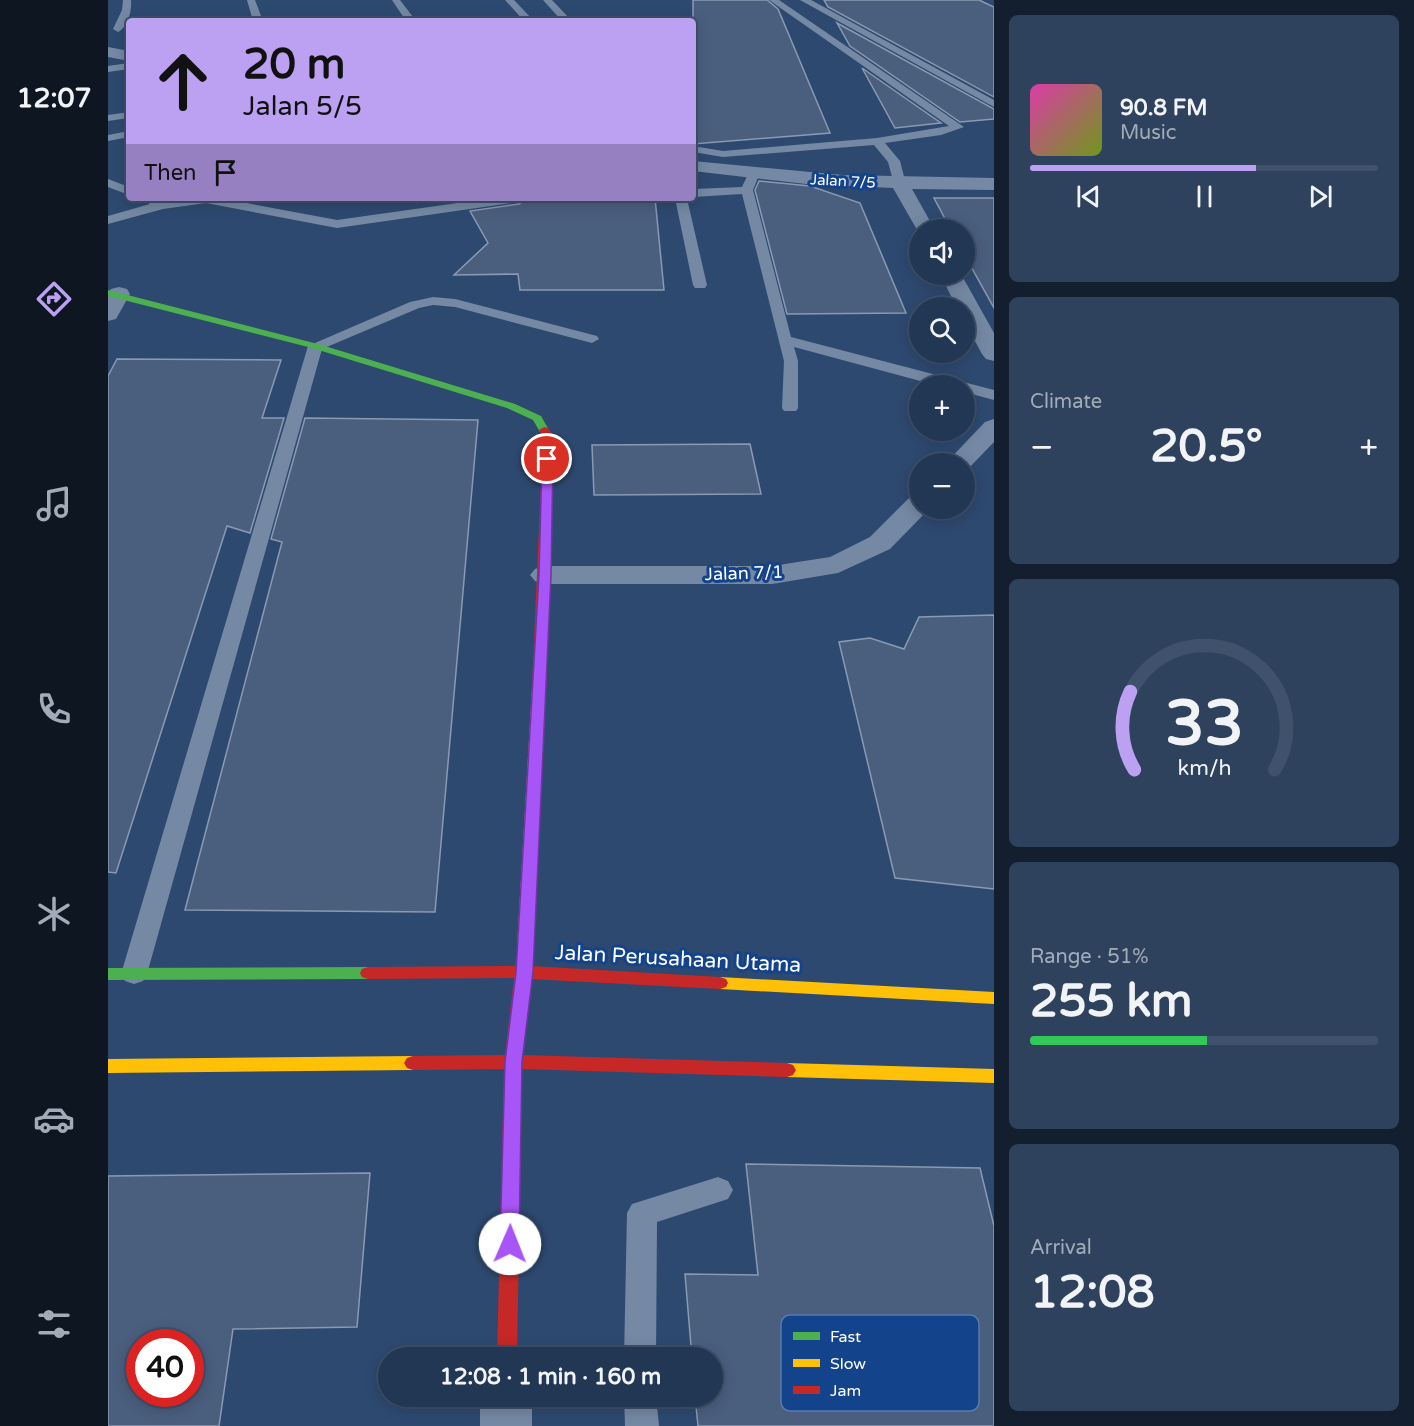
<!DOCTYPE html>
<html lang="en">
<head>
<meta charset="utf-8">
<style>
	:root { --surface:#223754; --page:#2e425e; --text:#f1f3f6; --muted:#a2acb8; --line:#3f516b; --accent:#bca0f2 }
	body { margin:0; font-family:"Varela Round",sans-serif; background:var(--page); color:var(--text); height:100vh; display:flex; flex-direction:column; font-size:22px; white-space:nowrap }
	* { box-sizing:border-box; margin:0 }
	p { font-size:20px; color:var(--muted) }
	.icon { flex:none; width:33px; height:33px; fill:none; stroke:currentColor; stroke-width:2; stroke-linecap:round; stroke-linejoin:round }
	.map { position:relative; flex:1; overflow:hidden }
	.sheet { display:flex; flex-direction:column; gap:15px; padding:15px; background:#131e2e; width:420px }
	.sheet>* { flex:none }
	.guide { position:absolute; left:18px; top:18px; width:570px; height:183px; border-radius:6px; box-shadow:0 3px 15px #0003,0 0 0 2px var(--line); background:#bca0f2; color:#111; overflow:hidden }
	.tools { position:absolute; left:801px; top:219px; display:grid; gap:12px }
	.tools a { display:grid; place-items:center; width:66px; height:66px; border-radius:50%; background:var(--surface); box-shadow:0 3px 15px #0003,0 0 0 2px var(--line); font-size:30px }
	.speed { position:absolute; left:18px; top:1329px; display:flex; gap:12px; font-size:30px; font-weight:700; text-align:center }
	.speed>* { display:grid; place-content:center; width:78px; height:78px; border-radius:50%; background:var(--surface); box-shadow:0 3px 15px #0003,0 0 0 2px var(--line); line-height:1 }
	.speed .limit { border:9px solid #d22; background:#fff; color:#111 }
	.pin { position:absolute; display:grid; place-items:center; width:51px; height:51px; color:#fff; margin:-26px; border:3px solid #fff; border-radius:50%; box-shadow:0 2px 6px #0007 }
	.me { position:absolute; width:66px; margin:-33px; rotate:1deg; stroke-linejoin:round; filter:drop-shadow(0 0 4px #0008) }
	.turn { display:flex; align-items:center; gap:21px; height:126px; padding:0 18px; font-size:27px }
	.turn .icon { width:78px; height:78px; stroke-width:2.5 }
	.turn b { display:block; font-size:42px; line-height:51px }
	.then { display:flex; align-items:center; height:57px; padding:0 18px; background:#0003; gap:12px; font-size:22px }
	.big { font-size:45px; font-weight:700; line-height:1.1 }
	.sheet .widget { flex:1; display:flex; flex-direction:column; justify-content:center; gap:9px; min-width:0; padding:0 21px; border-radius:9px; background:var(--page) }
	.sheet .dial { align-items:center; gap:0 }
	.dial svg { height:156px; overflow:visible; fill:none; stroke:var(--line); stroke-width:7; stroke-linecap:round; text-anchor:middle }
	.dial text { fill:var(--text); stroke:none }
	.song { display:flex; align-items:center; gap:18px }
	.cover { width:72px; height:72px; border-radius:9px; background:linear-gradient(135deg,hsl(320 70% 55%),hsl(80 70% 35%)) }
	.played { height:6px; border-radius:3px; background:linear-gradient(90deg,var(--accent) 65%,var(--line) 65%) }
	.keys { display:flex; justify-content:space-around; direction:ltr }
	.heat { display:flex; justify-content:space-between; align-items:center; font-size:33px; direction:ltr }
	.charge { height:9px; border-radius:4px; background:linear-gradient(90deg,#34c759 51%,var(--line) 0) }
	.trip { position:absolute; left:270px; top:1347px; width:345px; height:60px; border-radius:30px; background:var(--surface); box-shadow:0 3px 15px #0003,0 0 0 2px var(--line); font-weight:700; line-height:60px; text-align:center }
	main { display:flex; flex:1; min-height:0 }
	.tab-bar { display:flex; flex-direction:column; width:108px; justify-content:space-around; align-items:center; background:#0e1622; color:var(--muted) }
	.tab-bar .icon { width:42px; height:42px }
	.tab-bar .selected { color:var(--accent) }
	.tab-bar b { font-size:27px; color:var(--text) }
	.map>svg:first-child { display:block }
	.building { fill:#4a5e7e; stroke:#8a9ab3; stroke-width:1.5; fill-rule:evenodd }
	.lines { fill:none; stroke-linecap:round; stroke-linejoin:round }
	.lane { fill:#7589a4; fill-rule:evenodd }
	.street { fill:#7589a4; fill-rule:evenodd }
	.fast { fill:#4caf50; fill-rule:evenodd }
	.slow { fill:#ffc107; fill-rule:evenodd }
	.jam { fill:#c62828; fill-rule:evenodd }
	.route { fill:#a855f7; stroke:#6d37a1; stroke-width:1.5 }
	.labels { text-anchor:middle; dominant-baseline:central; stroke-width:6; stroke-linejoin:round; paint-order:stroke }
	.far-street-label { font-size:15px; fill:#fff; stroke:#13438b }
	.street-label { font-size:18px; fill:#fff; stroke:#13438b }
	.near-street-label { font-size:21px; fill:#fff; stroke:#13438b }
	.key { fill:#13438b; stroke:#5a7bae; stroke-width:1.5 }
	.key-label { font-size:16px; fill:#fff }
</style>
</head>
<body>
<main>
<nav class="tab-bar">
<b>12:07</b>
<svg class="icon selected" aria-label="directions" viewBox="0 0 24 24"><path d="M12 3l9 9-9 9-9-9zM9 14v-3h6M13 9l2 2-2 2"/></svg>
<svg class="icon" aria-label="music" viewBox="0 0 24 24"><path d="M9 18V5l10-2v13"/><circle cx="6" cy="18" r="3"/><circle cx="16" cy="16" r="3"/></svg>
<svg class="icon" aria-label="phone" viewBox="0 0 24 24"><path d="M5 4h4l2 5-3 2q2 4 5 5l2-3 5 2v4C11 20 4 13 5 4z"/></svg>
<svg class="icon" aria-label="climate" viewBox="0 0 24 24"><path d="M12 3v18M4 7l16 10M4 17L20 7"/></svg>
<svg class="icon" aria-label="car" viewBox="0 0 24 24"><path d="M5 17H2v-5l4-1 3-4h7l3 4 3 1v5h-3M9 17h6M6 11h13"/><circle cx="7" cy="17" r="2"/><circle cx="17" cy="17" r="2"/></svg>
<svg class="icon" aria-label="filters" viewBox="0 0 24 24"><path d="M4 7h16M4 17h16"/><circle cx="9" cy="7" r="2"/><circle cx="15" cy="17" r="2"/></svg>
</nav>
<div class="map">
<svg width="886" height="1426" viewBox="0 0 886 1426">
	<rect width="100%" height="100%" fill="#2e4970"/>
	<!-- building -->
	<g class="building">
		<path d="M585,0H659L670,9L722,133L585,144Z"/>
		<path d="M716,0H871L886,7V97L720,7Z"/>
		<path d="M729,23L886,109V119L852,122L742,46Z"/>
		<path d="M754,68L833,123L787,128Z"/>
		<path d="M651,181L702,186L752,203L798,313L679,314L647,190Z"/>
		<path d="M419,198H547L556,290H412L410,274L346,275L380,243L362,211L411,204Z"/>
		<path d="M826,198H886V308L856,254V230H843Z"/>
		<path d="M9,359L173,360L154,418H176L142,533L119,526L8,873L0,872V376Z"/>
		<path d="M197,418L370,420L327,912L77,910L174,542L163,539Z"/>
		<path d="M642,444L653,494L486,495L484,445Z"/>
		<path d="M886,615V889L787,878L731,642L762,638L796,649L811,617Z"/>
		<path d="M638,1164L872,1168L886,1226V1426H590L587,1396H604V1358H584L577,1274L650,1275Z"/>
		<path d="M262,1173L249,1327L125,1329L111,1426H0V1176ZM32,1342H82V1394H32Z"/>
	</g>
	<g class="lines">
		<!-- lane -->
		<g class="lane">
			<path d="M15,0H23C24,11 20,27 10,32L5,29L14,10Z"/>
			<path d="M139,0H147L155,21H145Z"/>
			<path d="M284,0H292L308,21H298Z"/>
			<path d="M397,0H406L426,21H416Z"/>
			<path d="M435,0H444L464,21H454Z"/>
			<path d="M661,0H671L856,127L833,135L777,143L792,161L798,184L792,188L786,184L780,162L766,145L615,157L585,152V146L615,151L769,138L841,126Z"/>
			<path d="M692,0H703L886,100V107Z"/>
			<path d="M21,63V69L0,72V66Z"/>
			<path d="M21,112V118L0,121V115Z"/>
			<path d="M21,131V137L0,141V135Z"/>
			<path d="M641,172L651,175L645,190L683,337L886,390V400L856,392V386H831L686,347L690,361V408L688,411H676L674,408L676,361L634,194L585,197V189L634,187Z"/>
			<path d="M0,179L21,187V195L0,187Z"/>
			<path d="M31,198H48L55,201L112,198L229,220L385,198H417L411,202L229,228L98,203L55,209L0,224V216L42,204Z"/>
			<path d="M571,198H583L580,203L599,285L597,288H587L585,285L568,203Z"/>
			<path d="M325,297L347,299L489,336L491,339L484,343L347,307L325,305L311,308L214,349L39,974L35,981L26,984L17,981L13,974L200,346L302,302Z"/>
			<path d="M610,1177L620,1181L625,1190L620,1199L549,1222L548,1358H516L519,1213L524,1204Z"/>
			<path d="M516,1396H548L551,1426H517Z"/>
		</g>
		<!-- street -->
		<g class="street">
			<path d="M0,47L21,51V61L0,57Z"/>
			<path d="M585,161L735,175L886,178V190L804,189L827,230H812V235L785,188L698,184L585,171Z"/>
			<path d="M832,274H853L886,333V361L878,359L874,354L856,321V308H849Z"/>
			<path d="M11,287L19,289L22,294L8,319L0,321V294L3,289Z"/>
			<path d="M886,419V442L859,470H856V464H837L877,422Z"/>
			<path d="M812,495V508H822L782,549L730,573L664,584H437L427,581L422,575L427,569L437,566H664L722,557L762,537L802,497Z"/>
			<rect x="372" y="1396" width="52" height="30"/>
		</g>
		<!-- fast -->
		<g class="fast">
			<path d="M0,290L210,344L407,404L433,416L441,430L440,432H432L425,420L399,408L204,348L0,296Z"/>
			<path d="M260,967L266,969L268,973L266,977L260,979L0,980V968Z"/>
		</g>
		<!-- slow -->
		<g class="slow">
			<path d="M431,684L438,688L425,948L423,952L417,954L411,952L409,948L424,688Z"/>
			<path d="M612,977L886,992V1004L612,989L606,987L604,983L606,979Z"/>
			<path d="M305,1056L311,1058L314,1063L311,1068L305,1070L0,1073V1059Z"/>
			<path d="M679,1063L886,1069V1083L679,1077L673,1075L670,1070L673,1065Z"/>
		</g>
		<!-- jam -->
		<g class="jam">
			<path d="M436,427L440,428L445,436L438,688L431,692L424,688L435,436L431,430Z"/>
			<path d="M417,942L423,944L425,948L423,966L612,977L618,979L620,983L618,987L612,989L422,979L414,1055L679,1063L685,1065L688,1070L685,1075L679,1077L414,1069L409,1358H389L396,1069L305,1070L299,1068L296,1063L299,1058L305,1056L397,1055L406,978L260,979L254,977L252,973L254,969L260,967L407,966L411,944Z"/>
		</g>
	</g>
	<!-- route -->
	<path class="route" d="M439,456L445,459L443,575L425,972L414,1062L411,1244L408,1250L402,1253L395,1250L392,1244L397,1062L408,972L431,575L434,459Z"/>
	<g class="labels">
		<!-- far-street labels -->
		<g class="far-street-label">
			<text transform="translate(735 181) rotate(3)">Jalan 7/5</text>
		</g>
		<!-- street labels -->
		<g class="street-label">
			<text transform="translate(636 573) rotate(-2)">Jalan 7/1</text>
		</g>
		<!-- near-street labels -->
		<g class="near-street-label">
			<text transform="translate(570 959) rotate(3)">Jalan Perusahaan Utama</text>
		</g>
	</g>
	<!-- legend -->
	<rect x="673" y="1315" width="198" height="96" rx="9" class="key"/>
	<rect x="685" y="1332" width="27" height="8" fill="#4caf50"/>
	<rect x="685" y="1359" width="27" height="8" fill="#ffc107"/>
	<rect x="685" y="1386" width="27" height="8" fill="#c62828"/>
	<g class="key-label">
		<text x="722" y="1342">Fast</text>
		<text x="722" y="1369">Slow</text>
		<text x="722" y="1396">Jam</text>
	</g>
</svg>
<div class="tools">
<a><svg class="icon" aria-label="sound" viewBox="0 0 24 24"><path d="M4 9h4l5-4v14l-5-4H4zM17 9q2 3 0 6"/></svg></a>
<a><svg class="icon" aria-label="search" viewBox="0 0 24 24"><circle cx="10" cy="10" r="6"/><path d="M15 15l6 6"/></svg></a>
<a>+</a>
<a>−</a>
</div>
<div class="speed"><div class="limit">40</div></div>
<div class="pin" style="left:439px;top:459px;background:#d93025"><svg class="icon" aria-label="arrive" viewBox="0 0 24 24"><path d="M6 21V4h12l-3 4 3 4H6"/></svg></div>
<svg class="me" style="left:402px;top:1244px" viewBox="-20 -20 40 40"><circle r="19" fill="#fff"/><path d="M0-13L10 11 0 6-10 11z" fill="#a855f7"/></svg>
<div class="trip">12:08 · 1 min · 160 m</div>
<div class="guide">
<div class="turn"><svg class="icon" aria-label="ahead" viewBox="0 0 24 24"><path d="M12 20V5M6 11l6-6 6 6"/></svg><div><b>20 m</b>Jalan 5/5</div></div>
<div class="then">Then<svg class="icon" aria-label="arrive" viewBox="0 0 24 24"><path d="M6 21V4h12l-3 4 3 4H6"/></svg></div>
</div>
</div>
<section class="sheet">
<div class="widget">
<div class="song"><i class="cover"></i><div><b>90.8 FM</b><p>Music</p></div></div>
<div class="played"></div>
<div class="keys"><svg class="icon" aria-label="previous" viewBox="0 0 24 24"><path d="M18 5L8 12l10 7zM5 5v14"/></svg><svg class="icon" aria-label="pause" viewBox="0 0 24 24"><path d="M8 5v14M16 5v14"/></svg><svg class="icon" aria-label="next" viewBox="0 0 24 24"><path d="M6 5l10 7-10 7zM19 5v14"/></svg></div>
</div>
<div class="widget"><p>Climate</p>
<div class="heat"><a>−</a><b class="big">20.5°</b><a>+</a></div>
</div>
<div class="widget dial"><svg viewBox="0 0 100 80">
<path d="M14 69A42 42 0 1 1 86 69"/>
<path d="M14 69A42 42 0 0 1 12 29" stroke="#bca0f2"/>
<text x="50" y="56" font-size="32" font-weight="700">33</text>
<text x="50" y="72" font-size="11">km/h</text>
</svg></div>
<div class="widget"><p>Range · 51%</p><b class="big">255 km</b><div class="charge"></div></div>
<div class="widget"><p>Arrival</p><b class="big">12:08</b></div>
</section>
</main>
</body>
</html>
